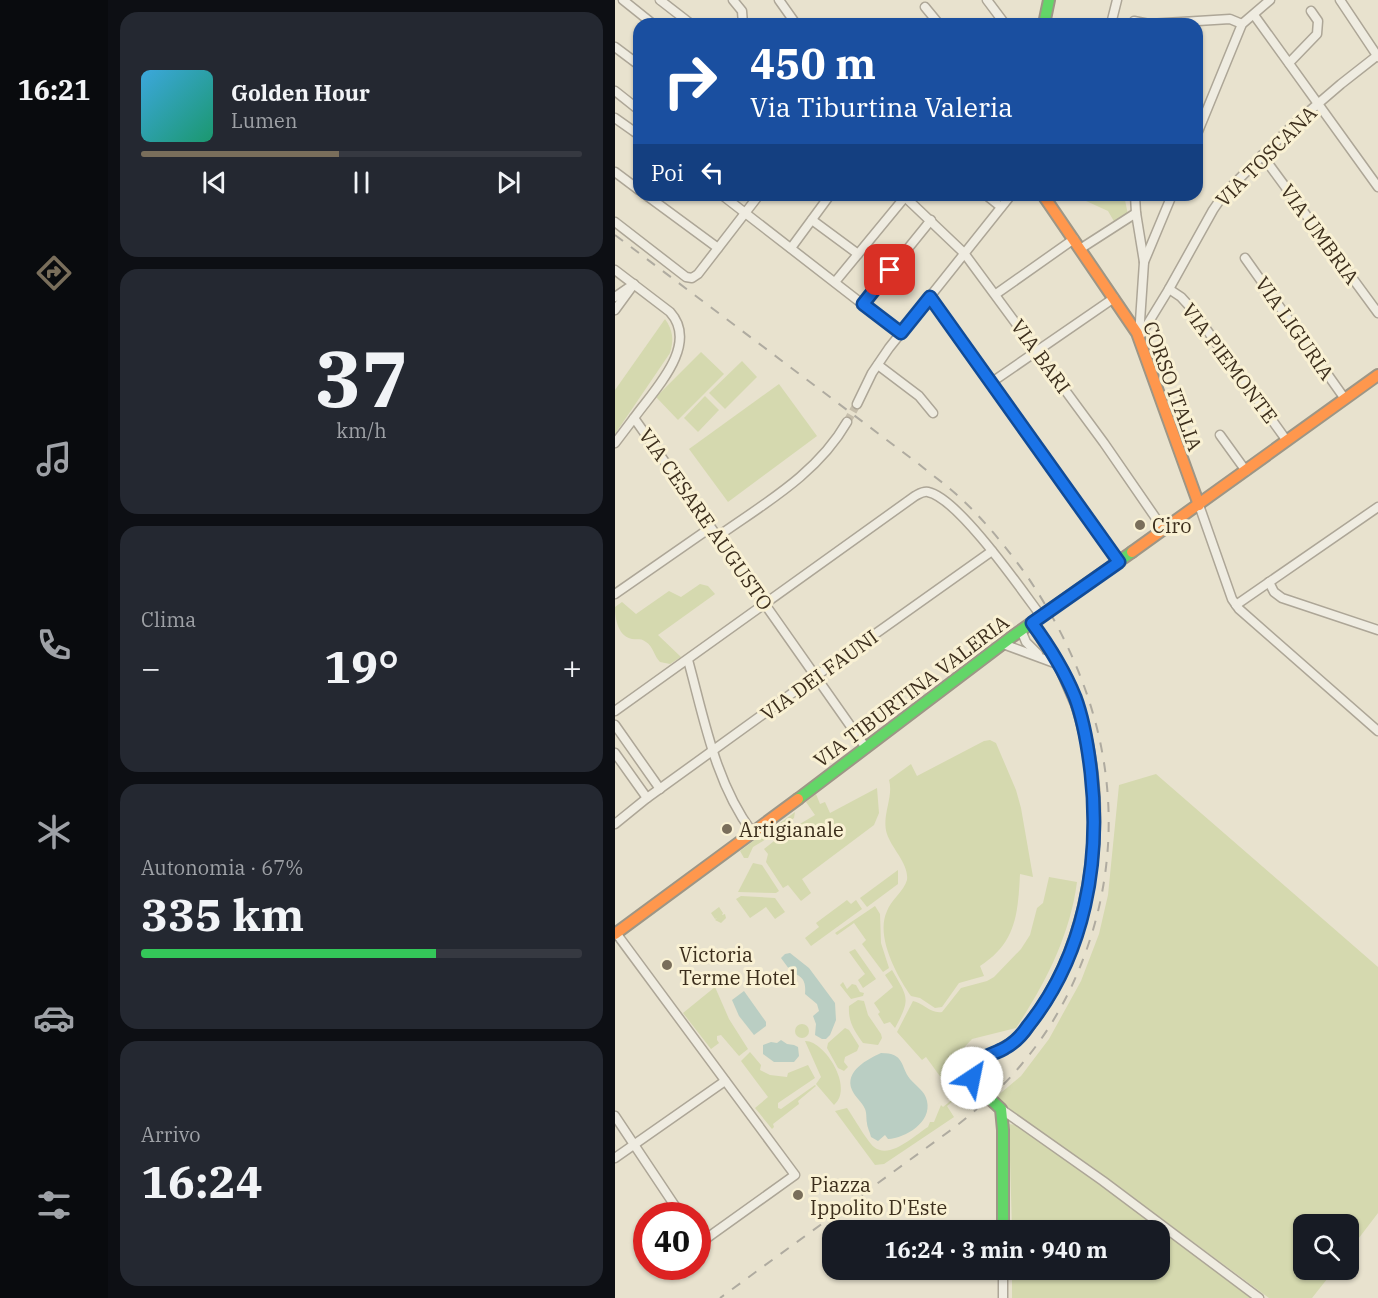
<!DOCTYPE html>
<html lang="it">
<head>
<meta charset="utf-8">
<style>
	:root { --surface:#171b24; --page:#242831; --text:#f1f3f6; --muted:#9ea1a6; --line:#363941; --accent:#796e5b }
	body { margin:0; font-family:"IBM Plex Serif",serif; background:var(--page); color:var(--text); height:100vh; display:flex; flex-direction:column; font-size:22px; white-space:nowrap }
	* { box-sizing:border-box; margin:0 }
	p { font-size:20px; color:var(--muted) }
	.icon { flex:none; width:33px; height:33px; fill:none; stroke:currentColor; stroke-width:2; stroke-linecap:round; stroke-linejoin:round }
	.map { position:relative; flex:1; overflow:hidden }
	.details { display:flex; flex-direction:column; gap:12px; padding:12px; background:#0d0f14; width:507px }
	.details>* { flex:none }
	.banner { position:absolute; left:18px; top:18px; width:570px; height:183px; border-radius:18px; box-shadow:0 2px 4px #0004; background:#1a4fa0; color:#fff; overflow:hidden }
	.buttons { position:absolute; left:678px; top:1214px; display:grid; gap:12px }
	.buttons a { display:grid; place-items:center; width:66px; height:66px; border-radius:12px; background:var(--surface); box-shadow:0 2px 4px #0004; font-size:30px }
	.speed { position:absolute; left:18px; top:1202px; display:flex; gap:12px; font-size:30px; font-weight:700; text-align:center }
	.speed>* { display:grid; place-content:center; width:78px; height:78px; border-radius:50%; background:var(--surface); box-shadow:0 2px 4px #0004; line-height:1 }
	.speed .limit { border:9px solid #d22; background:#fff; color:#111 }
	.pin { position:absolute; display:grid; place-items:center; width:51px; height:51px; color:#fff; margin:-26px; border-radius:12px; box-shadow:0 3px 9px #0006 }
	.me { position:absolute; width:66px; margin:-33px; rotate:34deg; stroke-linejoin:round; filter:drop-shadow(0 0 4px #0008) }
	.turn { display:flex; align-items:center; gap:21px; height:126px; padding:0 18px; font-size:27px }
	.turn .icon { width:78px; height:78px; stroke-width:2.5 }
	.turn b { display:block; font-size:42px; line-height:51px }
	.then { display:flex; align-items:center; height:57px; padding:0 18px; background:#0003; gap:12px; font-size:22px }
	.big { font-size:45px; font-weight:700; line-height:1.1 }
	.details .widget { flex:1; display:flex; flex-direction:column; justify-content:center; gap:9px; min-width:0; padding:0 21px; border-radius:18px; background:var(--page) }
	.details .dial { align-items:center; gap:0 }
	.dial b { font-size:78px; line-height:1 }
	.song { display:flex; align-items:center; gap:18px }
	.cover { width:72px; height:72px; border-radius:9px; background:linear-gradient(135deg,hsl(200 70% 55%),hsl(160 70% 35%)) }
	.played { height:6px; border-radius:3px; background:linear-gradient(90deg,var(--accent) 45%,var(--line) 45%) }
	.keys { display:flex; justify-content:space-around; direction:ltr }
	.heat { display:flex; justify-content:space-between; align-items:center; font-size:33px; direction:ltr }
	.charge { height:9px; border-radius:4px; background:linear-gradient(90deg,#34c759 67%,var(--line) 0) }
	.trip { position:absolute; left:207px; top:1220px; width:348px; height:60px; border-radius:18px; background:var(--surface); box-shadow:0 2px 4px #0004; font-weight:700; line-height:60px; text-align:center }
	main { display:flex; flex:1; min-height:0 }
	.tab-bar { display:flex; flex-direction:column; width:108px; justify-content:space-around; align-items:center; background:#090b0e; color:var(--muted) }
	.tab-bar .icon { width:42px; height:42px }
	.tab-bar .on { color:var(--accent) }
	.tab-bar b { font-size:27px; color:var(--text) }
	.map>svg:first-child { display:block }
	.green { fill:#d5d9af }
	.water { fill:#bacec3 }
	.lines { fill:none; stroke-linecap:round; stroke-linejoin:round }
	.street-tunnel { stroke:#c6beab; stroke-width:8; stroke-dasharray:8 4; stroke-linecap:butt }
	.street-casing { stroke:#ada697; stroke-width:11 }
	.fast-casing { stroke:#9d9686; stroke-width:14 }
	.slow-casing { stroke:#9d9686; stroke-width:14 }
	.jam-casing { stroke:#9d9686; stroke-width:14 }
	.street { stroke:#efece1; stroke-width:8 }
	.fast { stroke:#63d668; stroke-width:10 }
	.slow { stroke:#ff974d; stroke-width:10 }
	.jam { stroke:#b3261e; stroke-width:10 }
	.rail { stroke:#afaba0; stroke-width:2; stroke-dasharray:10 10; stroke-linecap:butt }
	.route-casing { stroke:#114b97; stroke-width:15 }
	.route { stroke:#1a73e8; stroke-width:10 }
	.poi-dot { fill:#796e5b; stroke:#f9f1d4; stroke-width:2 }
	.labels { text-anchor:middle; dominant-baseline:central; stroke-width:6; stroke-linejoin:round; paint-order:stroke }
	.street-label { font-size:20px; fill:#3d2f1d; stroke:#f9f1d4 }
	.poi-label { font-size:20px; fill:#3d2f1d; stroke:#f9f1d4; text-anchor:start }
</style>
</head>
<body>
<main>
<nav class="tab-bar">
<b>16:21</b>
<svg class="icon on" aria-label="directions" viewBox="0 0 24 24"><path d="M12 3l9 9-9 9-9-9zM9 14v-3h6M13 9l2 2-2 2"/></svg>
<svg class="icon" aria-label="music" viewBox="0 0 24 24"><path d="M9 18V5l10-2v13"/><circle cx="6" cy="18" r="3"/><circle cx="16" cy="16" r="3"/></svg>
<svg class="icon" aria-label="phone" viewBox="0 0 24 24"><path d="M5 4h4l2 5-3 2q2 4 5 5l2-3 5 2v4C11 20 4 13 5 4z"/></svg>
<svg class="icon" aria-label="climate" viewBox="0 0 24 24"><path d="M12 3v18M4 7l16 10M4 17L20 7"/></svg>
<svg class="icon" aria-label="car" viewBox="0 0 24 24"><path d="M5 17H2v-5l4-1 3-4h7l3 4 3 1v5h-3M9 17h6M6 11h13"/><circle cx="7" cy="17" r="2"/><circle cx="17" cy="17" r="2"/></svg>
<svg class="icon" aria-label="filters" viewBox="0 0 24 24"><path d="M4 7h16M4 17h16"/><circle cx="9" cy="7" r="2"/><circle cx="15" cy="17" r="2"/></svg>
</nav>
<section class="details">
<div class="widget">
<div class="song"><i class="cover"></i><div><b>Golden Hour</b><p>Lumen</p></div></div>
<div class="played"></div>
<div class="keys"><svg class="icon" aria-label="previous" viewBox="0 0 24 24"><path d="M18 5L8 12l10 7zM5 5v14"/></svg><svg class="icon" aria-label="pause" viewBox="0 0 24 24"><path d="M8 5v14M16 5v14"/></svg><svg class="icon" aria-label="next" viewBox="0 0 24 24"><path d="M6 5l10 7-10 7zM19 5v14"/></svg></div>
</div>
<div class="widget dial"><b>37</b><p>km/h</p></div>
<div class="widget"><p>Clima</p>
<div class="heat"><a>−</a><b class="big">19°</b><a>+</a></div>
</div>
<div class="widget"><p>Autonomia · 67%</p><b class="big">335 km</b><div class="charge"></div></div>
<div class="widget"><p>Arrivo</p><b class="big">16:24</b></div>
</section>
<div class="map">
<svg width="763" height="1298" viewBox="0 0 763 1298">
	<rect width="100%" height="100%" fill="#e8e2ce"/>
	<!-- green -->
	<g class="green">
		<path d="M472,195H509L513,215L500,223L493,211L471,201Z"/>
		<path d="M50,319C58,330 59,340 55,353L0,434V390Z"/>
		<path d="M86,352L109,374L63,420L41,397Z"/>
		<path d="M127,361L142,377L110,409L94,393Z"/>
		<path d="M164,384L202,436L113,502L74,449Z"/>
		<path d="M90,396L104,410L83,432L69,418Z"/>
		<path d="M85,584L93,586L100,594L43,635L66,657L55,664L45,662C39,656 38,646 31,642C26,638 23,640 17,639C3,636 0,619 0,607L7,602L21,614L54,591L66,597Z"/>
		<path d="M375,740L381,743L401,790L406,808L418,877L405,874C403,914 401,943 365,966L369,976L344,983L327,1007L320,1008L305,998L296,996C282,976 260,936 272,911C276,900 289,891 292,880C294,864 277,849 272,834C266,816 279,797 274,780L296,764L302,776L369,741Z"/>
		<path d="M541,774L763,967V1213L734,1251V1224H688V1269H720L697,1298H654L535,1210L389,1106L381,1097L406,1076L434,1039L466,981L484,934L493,895L504,785Z"/>
		<path d="M262,788L264,813L259,825L187,879L196,893L186,901L173,885L168,888L151,862L153,854L149,849L168,834L200,815L191,802L201,794L205,804L210,802L215,813Z"/>
		<path d="M180,812L179,818L148,841L138,847L133,858H129L125,851L146,835H149Z"/>
		<path d="M138,863L147,865L164,891L161,893L123,892Z"/>
		<path d="M283,870V884L252,907L245,898Z"/>
		<path d="M434,877L462,882C455,936 430,984 401,1028L357,1039L329,1069L354,1087L332,1106L339,1117L269,1164L260,1165L220,1111L232,1108C239,1118 252,1141 259,1147C275,1160 300,1135 313,1127L315,1122H319L326,1105L328,1107L338,1099L333,1092L335,1090L311,1057L307,1060L282,1032L298,1001C308,1003 316,1014 327,1012L346,988L372,981L379,977L406,949L415,935L422,908L428,903Z"/>
		<path d="M126,896L160,898L170,912L160,919L151,907L135,918L121,899Z"/>
		<path d="M232,900L236,904L241,900L247,909L196,946L190,938L204,927L201,923Z"/>
		<path d="M260,906L265,914L266,943L274,968L268,972L247,944L251,940L239,923L222,935L220,933Z"/>
		<path d="M104,907L108,913L107,915L110,914L111,918L106,923L100,920L102,918L100,919L96,913Z"/>
		<path d="M240,949L261,979L248,988L243,980L250,974L234,952Z"/>
		<path d="M277,970C293,998 296,998 280,1028L275,1022L269,1024L263,1014L265,1012L259,1003L278,987L270,975Z"/>
		<path d="M228,982L232,989L237,984L241,985L245,992L249,993L248,996L236,999L225,985Z"/>
		<path d="M100,987L114,1019L133,1049L124,1056L106,1035L102,1036V1040L104,1043L96,1049L68,1013Z"/>
		<path d="M243,1000L249,1001L253,1015L266,1034L267,1038L263,1045L248,1043C239,1030 233,1022 234,1006Z"/>
		<circle cx="187" cy="1031" r="7"/>
		<path d="M230,1028L234,1030L244,1046L242,1051L230,1057L229,1062L233,1067L229,1071L223,1068L212,1048L213,1043Z"/>
		<path d="M190,1041C209,1040 240,1088 219,1105L201,1084L206,1077Z"/>
		<path d="M135,1052L146,1065L145,1070L155,1075L172,1077L173,1073L193,1065L200,1078L163,1103V1108L166,1109L200,1085L201,1086L183,1101L184,1104L158,1124L159,1127L157,1129L140,1108L153,1097L126,1061Z"/>
		<path d="M394,1124L402,1125L499,1195L637,1298H397V1269H544V1230H397Z"/>
	</g>
	<!-- water -->
	<g class="water">
		<path d="M175,953L194,968L220,1003L221,1020L215,1035L211,1039H207L200,1035L201,1024L198,1016L204,1011L202,1004L190,994C191,983 189,976 177,973L166,958L170,954Z"/>
		<path d="M129,991L151,1022V1026L139,1035L124,1016L117,1000Z"/>
		<path d="M166,1040L172,1044L179,1045L183,1047L184,1056L179,1062H159L148,1054V1045L156,1042L162,1043Z"/>
		<path d="M266,1053C290,1053 285,1066 295,1079C301,1086 310,1091 312,1101C317,1122 291,1138 273,1139L270,1135L263,1141L256,1137C255,1132 252,1127 252,1123C251,1119 252,1114 250,1109C247,1102 240,1097 237,1090C229,1071 253,1059 266,1053Z"/>
	</g>
	<g class="lines">
		<!-- street-tunnel -->
		<path class="street-tunnel" d="M232,422L242,404"/>
		<!-- street casing -->
		<g class="street-casing">
			<g id="street">
				<path d="M8,0L38,24"/>
				<path d="M45,0L76,24"/>
				<path d="M118,0L127,11L128,24"/>
				<path d="M164,0L181,24"/>
				<path d="M372,0L390,24"/>
				<path d="M725,0L763,57"/>
				<path d="M310,7L324,24"/>
				<path d="M639,15L763,187"/>
				<path d="M519,21L534,24L615,19L627,24"/>
				<path d="M496,24L502,0"/>
				<path d="M0,47L24,65"/>
				<path d="M674,63L702,34L703,21L696,11"/>
				<path d="M0,91L24,110"/>
				<path d="M0,118L24,135"/>
				<path d="M582,134L627,24L655,0"/>
				<path d="M647,155L763,313"/>
				<path d="M0,172L24,190"/>
				<path d="M31,195L103,248"/>
				<path d="M107,195L286,334"/>
				<path d="M288,195L349,253L489,443L549,530"/>
				<path d="M371,195L386,207"/>
				<path d="M520,195L521,213L529,262"/>
				<path d="M197,220L243,254"/>
				<path d="M0,222L71,277L77,278L83,274L144,195"/>
				<path d="M176,248L215,195"/>
				<path d="M465,249L521,213"/>
				<path d="M630,258L730,399"/>
				<path d="M0,270L55,312C85,345 39,390 19,418L251,748"/>
				<path d="M220,282L290,197"/>
				<path d="M554,289L566,297L576,308L672,441"/>
				<path d="M381,294L459,239"/>
				<path d="M0,297L13,288"/>
				<path d="M315,297L504,562"/>
				<path d="M248,304L316,220"/>
				<path d="M0,310L19,284"/>
				<path d="M524,336L529,262L557,195"/>
				<path d="M524,338L554,289L598,210L609,194L677,126L726,84L763,55"/>
				<path d="M263,365L304,396L318,413"/>
				<path d="M377,382L499,298"/>
				<path d="M242,404L257,373L274,348L396,195"/>
				<path d="M605,435L631,471"/>
				<path d="M0,443L19,418"/>
				<path d="M584,505L617,599L624,609L763,731"/>
				<path d="M102,537C150,503 202,474 232,422"/>
				<path d="M654,582L659,592L667,598L763,630"/>
				<path d="M0,594L95,528"/>
				<path d="M621,605L763,507"/>
				<path d="M406,630L411,642L423,654"/>
				<path d="M388,644L445,665"/>
				<path d="M73,660C89,718 100,782 137,832"/>
				<path d="M0,711L300,496C304,494 308,491 313,492C343,498 406,589 426,616"/>
				<path d="M0,725L45,789"/>
				<path d="M0,753L32,798"/>
				<path d="M0,824L32,798L201,676L377,551"/>
				<path d="M1,933L180,1175L85,1243L82,1239"/>
				<path d="M386,1109L488,1181L644,1298"/>
				<path d="M0,1116L66,1215"/>
				<path d="M0,1158L110,1081"/>
				<path d="M388,1298V1269"/>
			</g>
		</g>
		<!-- fast casing -->
		<g class="fast-casing">
			<g id="fast">
				<path d="M429,24L434,0"/>
				<path d="M183,799L398,636L517,552"/>
				<path d="M388,1230V1130L386,1109L360,1085L356,1072C364,1057 379,1055 392,1046C402,1041 409,1033 415,1024C481,937 495,808 462,705"/>
			</g>
		</g>
		<!-- slow casing -->
		<g class="slow-casing">
			<g id="slow">
				<path d="M428,195L522,333L584,505"/>
				<path d="M517,552L763,375"/>
				<path d="M0,934L183,799"/>
			</g>
		</g>
		<!-- jam casing -->
		<g class="jam-casing">
			<path id="jam" d="M417,623L446,668L462,705"/>
		</g>
		<!-- street -->
		<use href="#street" class="street"/>
		<!-- fast -->
		<use href="#fast" class="fast"/>
		<!-- slow -->
		<use href="#slow" class="slow"/>
		<!-- jam -->
		<use href="#jam" class="jam"/>
		<!-- rail -->
		<path class="rail" d="M0,235L305,465C317,475 330,484 341,494C368,518 391,547 412,576C484,682 515,804 478,930C463,980 440,1025 406,1065C387,1088 364,1108 340,1127L105,1298"/>
	</g>
	<g class="lines">
		<!-- route casing -->
		<g class="route-casing">
			<path id="route" d="M275,270L248,304L286,333L315,297L504,562L417,623C434,646 449,670 460,697C469,721 473,747 476,773C486,861 470,955 413,1026C407,1035 399,1043 390,1048C377,1056 353,1058 357,1078"/>
		</g>
		<!-- route -->
		<use href="#route" class="route"/>
	</g>
	<!-- markers -->
	<g class="poi-dot">
		<circle cx="525" cy="525" r="6"/>
		<circle cx="112" cy="829" r="6"/>
		<circle cx="52" cy="965" r="6"/>
		<circle cx="183" cy="1195" r="6"/>
	</g>
	<g class="labels">
		<!-- street labels -->
		<g class="street-label">
			<text transform="translate(651 156) rotate(-45)">VIA TOSCANA</text>
			<text transform="translate(705 234) rotate(54)">VIA UMBRIA</text>
			<text transform="translate(680 328) rotate(55)">VIA LIGURIA</text>
			<text transform="translate(426 356) rotate(54)">VIA BARI</text>
			<text transform="translate(615 363) rotate(53)">VIA PIEMONTE</text>
			<text transform="translate(558 386) rotate(70)">CORSO ITALIA</text>
			<text transform="translate(91 519) rotate(55)">VIA CESARE AUGUSTO</text>
			<text transform="translate(204 675) rotate(-36)">VIA DEI FAUNI</text>
			<text transform="translate(296 691) rotate(-37)">VIA TIBURTINA VALERIA</text>
		</g>
		<!-- poi labels -->
		<g class="poi-label">
			<text x="537" y="525">Ciro</text>
			<text x="124" y="829">Artigianale</text>
			<text x="64" y="954">Victoria<tspan x="64" dy="23">Terme Hotel</tspan></text>
			<text x="195" y="1184">Piazza<tspan x="195" dy="23">Ippolito D'Este</tspan></text>
		</g>
	</g>
</svg>
<div class="buttons">
<a><svg class="icon" aria-label="search" viewBox="0 0 24 24"><circle cx="10" cy="10" r="6"/><path d="M15 15l6 6"/></svg></a>
</div>
<div class="speed"><div class="limit">40</div></div>
<div class="pin" style="left:275px;top:270px;background:#d93025"><svg class="icon" aria-label="arrive" viewBox="0 0 24 24"><path d="M6 21V4h12l-3 4 3 4H6"/></svg></div>
<svg class="me" style="left:357px;top:1078px" viewBox="-20 -20 40 40"><circle r="19" fill="#fff"/><path d="M0-13L10 11 0 6-10 11z" fill="#1a73e8"/></svg>
<div class="trip">16:24 · 3 min · 940 m</div>
<div class="banner">
<div class="turn"><svg class="icon" aria-label="right" viewBox="0 0 24 24"><path d="M7 20v-9h11M14 6l5 5-5 5"/></svg><div><b>450 m</b>Via Tiburtina Valeria</div></div>
<div class="then">Poi<svg class="icon" aria-label="left" viewBox="0 0 24 24"><path d="M17 20v-9H6M10 6l-5 5 5 5"/></svg></div>
</div>
</div>
</main>
</body>
</html>
